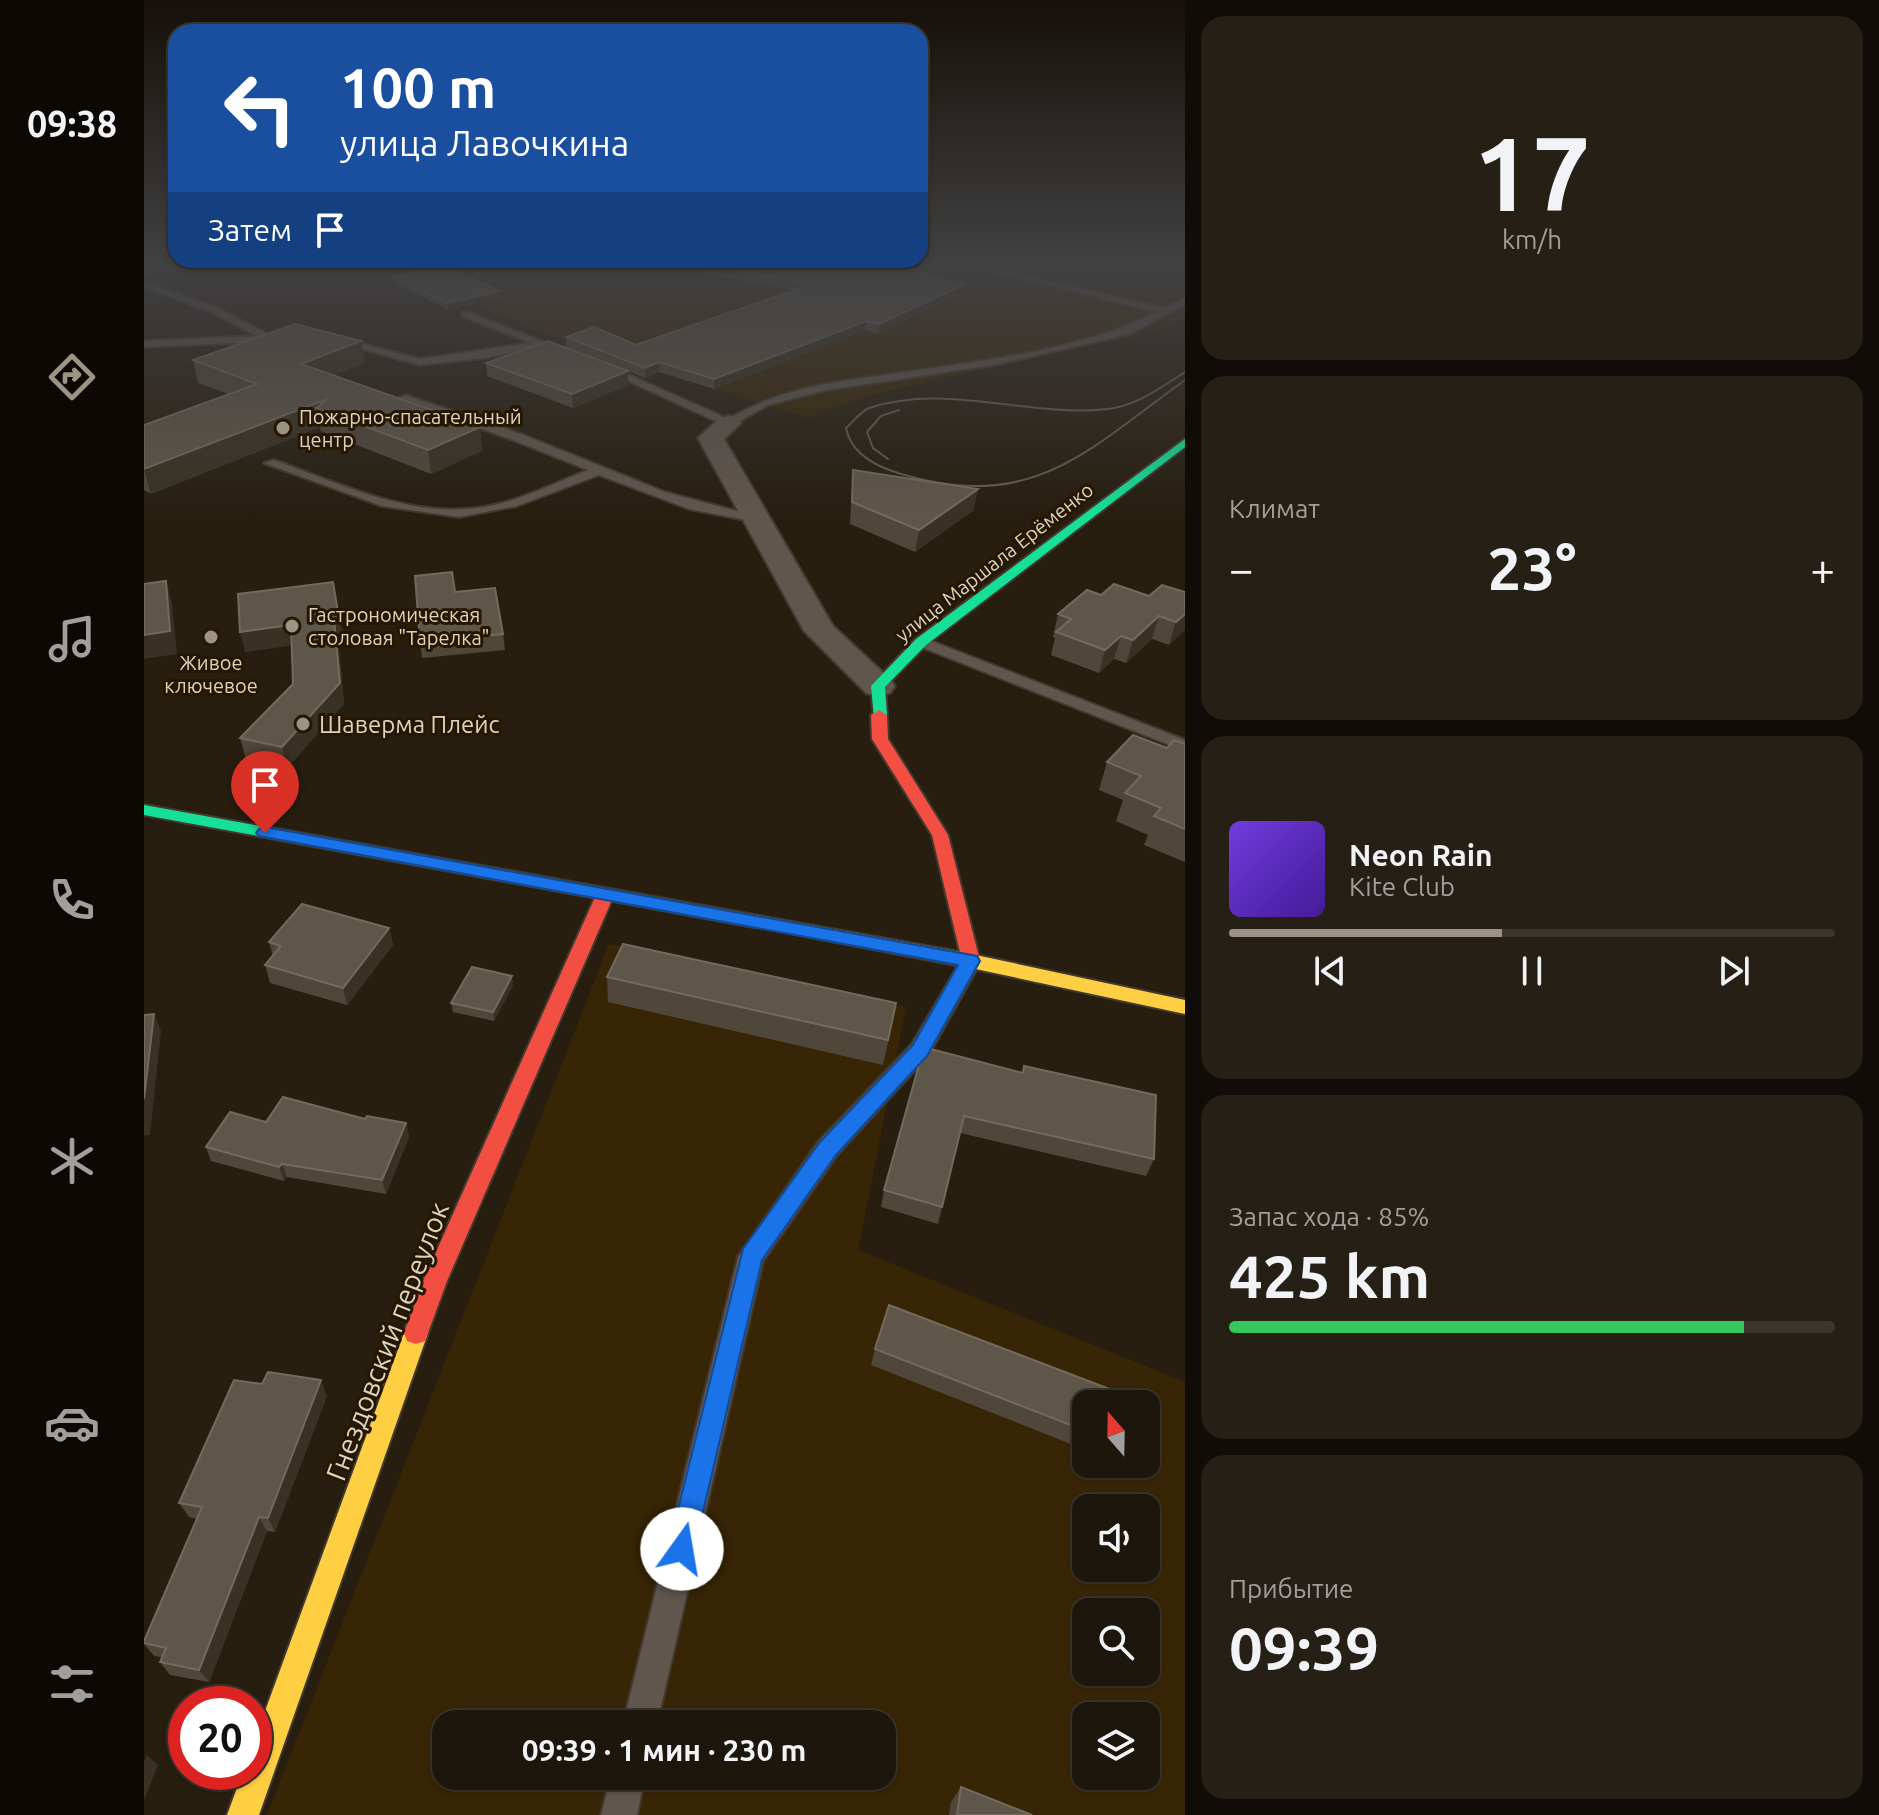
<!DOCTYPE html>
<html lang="ru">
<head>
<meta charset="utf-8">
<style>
	:root { --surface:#1d160c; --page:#251f15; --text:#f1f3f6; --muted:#a09f9d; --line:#3b352d; --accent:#9d9384 }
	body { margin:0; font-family:Ubuntu,sans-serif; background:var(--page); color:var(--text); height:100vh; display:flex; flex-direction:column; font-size:30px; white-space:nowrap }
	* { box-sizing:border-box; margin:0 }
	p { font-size:26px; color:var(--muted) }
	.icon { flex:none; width:44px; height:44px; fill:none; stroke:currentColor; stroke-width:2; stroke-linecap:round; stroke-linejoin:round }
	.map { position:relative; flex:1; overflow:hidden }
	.sheet { display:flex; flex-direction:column; gap:16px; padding:16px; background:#100c07; width:694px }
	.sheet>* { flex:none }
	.hud { position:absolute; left:24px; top:24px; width:760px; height:244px; border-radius:24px; box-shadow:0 2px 6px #0004,0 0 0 2px var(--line); background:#1a4fa0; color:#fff; overflow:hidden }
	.needle { width:52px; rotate:340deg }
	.fabs { position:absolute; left:928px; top:1390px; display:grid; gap:16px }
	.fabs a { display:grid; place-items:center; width:88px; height:88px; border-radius:16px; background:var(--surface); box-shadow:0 2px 6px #0004,0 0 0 2px var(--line); font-size:40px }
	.speed { position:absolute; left:24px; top:1686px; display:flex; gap:16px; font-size:40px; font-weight:700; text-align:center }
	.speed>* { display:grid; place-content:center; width:104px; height:104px; border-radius:50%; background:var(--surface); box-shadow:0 2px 6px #0004,0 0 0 2px var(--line); line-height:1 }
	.speed .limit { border:12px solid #d22; background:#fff; color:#111 }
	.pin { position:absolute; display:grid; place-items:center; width:68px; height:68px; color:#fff; margin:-82px -34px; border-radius:50% 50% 50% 0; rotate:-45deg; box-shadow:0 0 8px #0007 }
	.pin .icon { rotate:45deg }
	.me { position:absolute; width:88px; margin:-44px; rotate:13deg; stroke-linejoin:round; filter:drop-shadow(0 0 6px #0008) }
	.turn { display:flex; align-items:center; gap:28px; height:168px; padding:0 40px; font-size:36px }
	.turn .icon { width:104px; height:104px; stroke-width:2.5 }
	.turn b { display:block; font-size:56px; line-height:68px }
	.then { display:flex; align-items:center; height:76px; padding:0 40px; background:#0003; gap:16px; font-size:30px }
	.big { font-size:60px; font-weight:600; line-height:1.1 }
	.sheet .card { flex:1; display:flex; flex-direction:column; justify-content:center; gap:12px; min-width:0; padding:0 28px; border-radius:24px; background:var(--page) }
	.sheet .dial { align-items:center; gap:0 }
	.dial b { font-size:104px; line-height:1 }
	.song { display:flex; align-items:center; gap:24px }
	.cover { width:96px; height:96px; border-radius:12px; background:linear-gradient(135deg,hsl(260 70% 55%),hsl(260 70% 35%)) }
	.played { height:8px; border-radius:4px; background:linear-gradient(90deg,var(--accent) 45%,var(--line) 45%) }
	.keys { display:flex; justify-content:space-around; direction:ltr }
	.heat { display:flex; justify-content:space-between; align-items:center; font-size:44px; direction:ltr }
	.charge { height:12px; border-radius:6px; background:linear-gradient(90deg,#34c759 85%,var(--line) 0) }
	.trip { position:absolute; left:288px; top:1710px; width:464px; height:80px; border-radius:24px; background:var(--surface); box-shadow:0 2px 6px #0004,0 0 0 2px var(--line); font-weight:600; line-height:80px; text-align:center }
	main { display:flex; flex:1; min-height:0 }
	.tab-bar { display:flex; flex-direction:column; width:144px; justify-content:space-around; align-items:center; background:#0c0905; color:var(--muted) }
	.tab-bar .icon { width:56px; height:56px }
	.tab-bar .active { color:var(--accent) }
	.tab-bar b { font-size:36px; color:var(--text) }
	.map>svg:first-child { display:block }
	.built { fill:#372505; fill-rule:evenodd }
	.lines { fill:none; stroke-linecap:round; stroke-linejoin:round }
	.lane-casing { stroke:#423a2e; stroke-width:4 }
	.street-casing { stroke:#423a2e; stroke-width:4 }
	.fast-casing { stroke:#423a2e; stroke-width:4 }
	.slow-casing { stroke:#423a2e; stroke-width:4 }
	.jam-casing { stroke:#423a2e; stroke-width:4 }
	.lane { fill:#60564e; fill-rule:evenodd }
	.street { fill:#60564e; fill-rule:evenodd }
	.fast { fill:#16e098; fill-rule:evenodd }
	.slow { fill:#ffcf43; fill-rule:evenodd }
	.jam { fill:#f24e42; fill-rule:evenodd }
	.tram { stroke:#625a50; stroke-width:2 }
	.wall { fill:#50473b }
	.shaded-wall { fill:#393124 }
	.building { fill:#5f564a; stroke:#736a5d; stroke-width:2 }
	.route { fill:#1a73e8; stroke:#114b97; stroke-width:2 }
	.poi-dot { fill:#9d9384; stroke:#261700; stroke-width:3 }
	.labels { text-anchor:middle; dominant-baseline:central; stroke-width:6; stroke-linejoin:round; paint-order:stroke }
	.far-poi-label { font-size:20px; fill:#ddd2c3; stroke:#261700; text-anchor:start }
	.far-street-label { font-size:20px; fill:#ddd2c3; stroke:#261700 }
	.poi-label { font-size:24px; fill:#ddd2c3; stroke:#261700; text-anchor:start }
	.near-street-label { font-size:28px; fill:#ddd2c3; stroke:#261700 }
</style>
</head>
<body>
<main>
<nav class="tab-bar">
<b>09:38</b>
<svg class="icon active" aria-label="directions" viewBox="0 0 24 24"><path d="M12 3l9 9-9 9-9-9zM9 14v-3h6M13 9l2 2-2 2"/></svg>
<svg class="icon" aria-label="music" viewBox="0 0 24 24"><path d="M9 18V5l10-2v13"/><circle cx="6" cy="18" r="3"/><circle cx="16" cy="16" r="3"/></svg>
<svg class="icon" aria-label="phone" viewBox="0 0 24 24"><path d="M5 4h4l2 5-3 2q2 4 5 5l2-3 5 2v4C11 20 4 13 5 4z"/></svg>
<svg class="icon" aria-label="climate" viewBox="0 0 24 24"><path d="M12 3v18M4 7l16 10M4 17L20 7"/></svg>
<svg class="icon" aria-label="car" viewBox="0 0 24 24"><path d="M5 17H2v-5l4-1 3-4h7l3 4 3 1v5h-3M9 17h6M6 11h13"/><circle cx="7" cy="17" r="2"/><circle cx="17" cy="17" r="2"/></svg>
<svg class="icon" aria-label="filters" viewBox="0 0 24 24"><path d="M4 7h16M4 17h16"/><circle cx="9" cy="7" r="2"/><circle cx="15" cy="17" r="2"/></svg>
</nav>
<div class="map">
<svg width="1041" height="1815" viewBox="0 0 1041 1815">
	<rect width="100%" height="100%" fill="#271e10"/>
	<!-- built -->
	<g class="built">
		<path d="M141,260H1041V318L1018,330L726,395L664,418L550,383L501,361L398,333L333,305L304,309L250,283Z"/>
		<path d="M465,944L762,1007L714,1250L1041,1382V1815H123ZM942,1404H1002V1464H942ZM942,1508H1002V1568H942ZM942,1612H1002V1672H942ZM942,1716H1002V1776H942ZM302,1724H738V1776H302Z"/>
	</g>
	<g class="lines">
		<!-- lane casing -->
		<g class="lane-casing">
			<g id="lane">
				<path d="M23,260H34L0,274V268Z"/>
				<path d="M802,260H815L1020,308L1041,298V305L986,334L850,365L682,390L624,405L585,427L456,368L465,366L584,419C636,389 683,383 741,375C827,362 935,352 1012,312Z"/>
				<path d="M0,281L71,307L126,335L140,338L135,341L0,347V341L113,336L65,311L0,287Z"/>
				<path d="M318,312H324L425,352L420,355L398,347L340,358L276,365L190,341L195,338L276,359L387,343L318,316Z"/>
				<path d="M261,395L377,434L521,492L619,518L612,522L545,509L455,475L373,506L315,517L238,506L120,463L130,460C194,483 264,517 333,508C372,503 408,484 444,470L369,440L257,400L255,398Z"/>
				<path d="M777,637L1041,740V751L772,645L769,642Z"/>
				<path d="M827,954L834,956L837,961L784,1056L693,1155L619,1261L513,1724H479L594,1257L675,1141L768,1044L820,956Z"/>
				<path d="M467,1776H501L493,1815H457Z"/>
			</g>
		</g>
		<!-- street casing -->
		<g class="street-casing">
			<path id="street" d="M585,416L594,418L597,423L580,439L689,626L746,679L751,686L746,693L734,696L722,693L660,631L554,438L576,418Z"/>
		</g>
		<!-- fast casing -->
		<g class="fast-casing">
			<g id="fast">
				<path d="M1041,439V447L782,645L741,687L743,715L740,718H730L727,686L772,639Z"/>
				<path d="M0,805L610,915L619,921L610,927L0,815Z"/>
			</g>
		</g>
		<!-- slow casing -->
		<g class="slow-casing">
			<g id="slow">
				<path d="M610,915L827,954L1041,1000V1014L827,968L604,925L601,921L604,917Z"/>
				<path d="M272,1322L281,1325L284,1333L115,1815H83L99,1772H110V1741L260,1333L263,1325Z"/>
			</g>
		</g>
		<!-- jam casing -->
		<g class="jam-casing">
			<g id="jam">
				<path d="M735,710L743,715L744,739L804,835L836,961L834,966H820L818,961L788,835L728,739L727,715Z"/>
				<path d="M461,889L470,895L303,1281L284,1333L281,1341L272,1344L263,1341L260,1333L279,1281L452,895Z"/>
			</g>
		</g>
		<!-- lane -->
		<use href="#lane" class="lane"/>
		<!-- street -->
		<use href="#street" class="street"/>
		<!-- fast -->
		<use href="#fast" class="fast"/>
		<!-- slow -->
		<use href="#slow" class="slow"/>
		<!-- jam -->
		<use href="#jam" class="jam"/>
		<!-- tram -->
		<g class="tram">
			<path d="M1041,372C1017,387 993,406 964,409C886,418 802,382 725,408C717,411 709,422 702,428C707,454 731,466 754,473C888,514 941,452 1041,380"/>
			<path d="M744,459L729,448L723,432L737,416L755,410"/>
		</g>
	</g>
	<!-- wall -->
	<g class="wall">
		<path d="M776,260H801L800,266L781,275L821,284L819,293L734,334L721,330L570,389L515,372L501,378L422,347V337L492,345L651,290L561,274L562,265Z"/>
		<path d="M249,277L356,297L304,309L250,283Z"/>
		<path d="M49,360L221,363L190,375L336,427L338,451L287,474L177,431L176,427L7,494L0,490V425L85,394L54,383Z"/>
		<path d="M342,363L484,371V385L429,408L343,376Z"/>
		<path d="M709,470L830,510L771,552L706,524Z"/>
		<path d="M189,582L199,638L194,639L200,704L143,768L102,759L96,738L149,684L147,645L101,652Z"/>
		<path d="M311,592L359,634L361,650L278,658L276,642Z"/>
		<path d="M1041,592L1025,645L1008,639L982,663L970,659L955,673L907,655L911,638L909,637L914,614L957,595L1005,596Z"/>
		<path d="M1041,744V862L1000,845L1004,835L972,821L979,800L955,790L963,762Z"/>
		<path d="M245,928L249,945L203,1005L126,983L121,965L129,956L125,942Z"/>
		<path d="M463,977L747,1028L739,1065L464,1002Z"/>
		<path d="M369,985L350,1021L309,1012L307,1003Z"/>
		<path d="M778,1054L878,1073L880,1066L1010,1159L1002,1176L816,1133L794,1224L737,1207L740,1190Z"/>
		<path d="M221,1119L262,1123L265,1137L242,1194L143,1177L140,1181L67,1161L62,1147L122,1122Z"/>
		<path d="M731,1349L942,1404V1450L727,1365Z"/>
		<path d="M183,1396L131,1532L123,1531L65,1682L26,1675L16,1662L18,1657L10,1656L0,1644V1641L53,1519L45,1517L35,1503Z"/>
		<path d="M817,1787L888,1815H805L807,1802Z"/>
	</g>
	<!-- shaded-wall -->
	<g class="shaded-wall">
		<path d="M795,260H801L800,266L768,281L769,272Z"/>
		<path d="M821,284L819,293L734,334L735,324Z"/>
		<path d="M355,291L356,297L304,309L303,303Z"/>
		<path d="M722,321L721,330L570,389V379Z"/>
		<path d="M217,341L221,363L162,386L157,364Z"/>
		<path d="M515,362V372L501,378V368Z"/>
		<path d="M484,371V385L429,408L428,394Z"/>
		<path d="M183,399L172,408L176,427L7,494L0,469Z"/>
		<path d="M336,427L338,451L287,474L284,450Z"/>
		<path d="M834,489L830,510L771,552L775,530Z"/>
		<path d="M22,581L28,603L33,654L0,659V635Z"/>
		<path d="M189,582L199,638L194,639L200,704L143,768L138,747L190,619Z"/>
		<path d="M1041,614V630L1025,645L1032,622Z"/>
		<path d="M1015,616L1008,639L982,663L989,640Z"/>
		<path d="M147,625L151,645L101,652L96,632Z"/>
		<path d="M977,636L970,659L955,673L961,650Z"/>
		<path d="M245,928L249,945L203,1005L199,988Z"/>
		<path d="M368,976L369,985L350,1021L349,1012Z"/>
		<path d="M10,1014L17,1031L6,1135L0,1136V1099Z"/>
		<path d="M262,1123L265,1137L242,1194L238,1180Z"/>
		<path d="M138,1164L143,1177L140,1181L135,1167Z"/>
		<path d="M177,1380L183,1396L131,1532L124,1518Z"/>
		<path d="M115,1517L123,1531L65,1682L55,1670Z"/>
		<path d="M3,1755L14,1765L0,1800V1762Z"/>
	</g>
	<!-- building -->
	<g class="building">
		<path d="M571,260H795L769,272L821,284L735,324L722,321L570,379L515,362L501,368L422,337L450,327L492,345L668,284L562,265Z"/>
		<path d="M299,265L355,291L303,303L249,277Z"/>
		<path d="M151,324L217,341L157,364L336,427L284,450L172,408L183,399L0,469V425L113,384L49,360Z"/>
		<path d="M404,341L484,371L428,394L342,363Z"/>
		<path d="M709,470L834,489L775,530L708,502Z"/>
		<path d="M308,572L311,592L351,588L359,634L276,642L271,576Z"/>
		<path d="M22,581L26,631L0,635V584Z"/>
		<path d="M189,582L195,618L190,619L196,683L138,747L96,738L149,684L147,625L96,632L94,594Z"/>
		<path d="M970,584L1005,596L1018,585L1041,592V614L1032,622L1015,616L989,640L977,636L961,650L912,632L927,619L914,614L943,590L957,595Z"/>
		<path d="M989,735L1023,748L1030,740L1041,744V829L1010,816L1017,808L981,793L997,776L963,762Z"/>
		<path d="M158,904L245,928L199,988L121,965L137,946L125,942Z"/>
		<path d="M479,944L752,1003L744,1040L463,977Z"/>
		<path d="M328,967L368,976L349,1012L307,1003Z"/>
		<path d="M10,1014L0,1099V1015Z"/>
		<path d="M783,1048L879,1073L880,1066L1012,1095L1010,1159L820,1116L798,1207L740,1190L778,1054Z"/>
		<path d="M139,1097L221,1119L223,1116L262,1123L238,1180L138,1164L135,1167L62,1147L86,1112L122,1122Z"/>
		<path d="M745,1305L981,1395L979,1404H942V1431L731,1349Z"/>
		<path d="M124,1372L177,1380L124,1518L115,1517L55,1670L16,1662L22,1648L0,1643V1641L58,1507L35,1503L90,1380L118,1384Z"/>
		<path d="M817,1787L888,1815H813Z"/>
	</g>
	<!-- sky -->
	<linearGradient id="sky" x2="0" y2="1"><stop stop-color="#151009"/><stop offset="0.51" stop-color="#414142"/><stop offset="1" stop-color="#414142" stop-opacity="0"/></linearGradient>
	<rect width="1041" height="514" fill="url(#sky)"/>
	<!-- route -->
	<path class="route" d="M121,827L833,956L836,961L783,1056L692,1155L618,1260L548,1559L538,1563L528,1559L524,1549L599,1249L676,1142L769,1045L814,965L115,836L112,833L115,829Z"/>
	<!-- markers -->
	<g class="poi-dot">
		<circle cx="139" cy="428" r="8"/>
		<circle cx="148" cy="626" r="8"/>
		<circle cx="67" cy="637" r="8"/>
		<circle cx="159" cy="724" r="8"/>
	</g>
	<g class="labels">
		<!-- far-poi labels -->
		<g class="far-poi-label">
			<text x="155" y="416">Пожарно-спасательный<tspan x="155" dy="23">центр</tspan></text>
			<text x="164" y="614">Гастрономическая<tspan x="164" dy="23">столовая "Тарелка"</tspan></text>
			<text x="67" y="662" text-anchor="middle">Живое<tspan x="67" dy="23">ключевое</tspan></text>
		</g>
		<!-- far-street labels -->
		<g class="far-street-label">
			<text transform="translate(850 562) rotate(-38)">улица Маршала Ерёменко</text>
		</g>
		<!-- poi labels -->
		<g class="poi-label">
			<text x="175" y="724">Шаверма Плейс</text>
		</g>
		<!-- near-street labels -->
		<g class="near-street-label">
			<text transform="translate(243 1341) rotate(-69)">Гнездовский переулок</text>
		</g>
	</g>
</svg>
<div class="fabs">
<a><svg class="needle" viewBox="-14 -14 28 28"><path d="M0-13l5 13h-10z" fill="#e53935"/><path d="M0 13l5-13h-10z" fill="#a09f9d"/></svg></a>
<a><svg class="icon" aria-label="sound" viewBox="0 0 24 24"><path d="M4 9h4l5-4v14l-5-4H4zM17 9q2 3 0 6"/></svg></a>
<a><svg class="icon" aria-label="search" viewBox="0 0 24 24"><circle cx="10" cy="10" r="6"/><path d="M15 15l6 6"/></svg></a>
<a><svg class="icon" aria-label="layers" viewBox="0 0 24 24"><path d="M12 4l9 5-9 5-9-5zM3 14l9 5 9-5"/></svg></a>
</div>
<div class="speed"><div class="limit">20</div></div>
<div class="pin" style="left:121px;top:833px;background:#d93025"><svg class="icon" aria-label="arrive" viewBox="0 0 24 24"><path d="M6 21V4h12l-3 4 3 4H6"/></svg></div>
<svg class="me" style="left:538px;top:1549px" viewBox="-20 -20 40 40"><circle r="19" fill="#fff"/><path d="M0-13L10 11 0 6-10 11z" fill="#1a73e8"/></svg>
<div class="trip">09:39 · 1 мин · 230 m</div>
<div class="hud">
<div class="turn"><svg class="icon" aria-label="left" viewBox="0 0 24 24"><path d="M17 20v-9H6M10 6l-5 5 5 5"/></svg><div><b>100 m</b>улица Лавочкина</div></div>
<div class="then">Затем<svg class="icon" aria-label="arrive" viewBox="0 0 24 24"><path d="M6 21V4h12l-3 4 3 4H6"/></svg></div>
</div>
</div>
<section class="sheet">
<div class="card dial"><b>17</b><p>km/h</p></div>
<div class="card"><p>Климат</p>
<div class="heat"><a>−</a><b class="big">23°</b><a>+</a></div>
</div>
<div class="card">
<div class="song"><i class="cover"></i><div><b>Neon Rain</b><p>Kite Club</p></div></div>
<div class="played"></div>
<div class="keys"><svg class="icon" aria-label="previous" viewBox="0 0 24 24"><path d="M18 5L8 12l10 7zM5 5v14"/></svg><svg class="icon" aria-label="pause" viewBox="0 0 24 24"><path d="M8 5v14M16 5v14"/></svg><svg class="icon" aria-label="next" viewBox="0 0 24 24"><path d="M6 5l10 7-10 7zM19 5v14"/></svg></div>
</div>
<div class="card"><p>Запас хода · 85%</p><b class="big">425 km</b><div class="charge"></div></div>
<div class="card"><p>Прибытие</p><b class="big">09:39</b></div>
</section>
</main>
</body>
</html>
